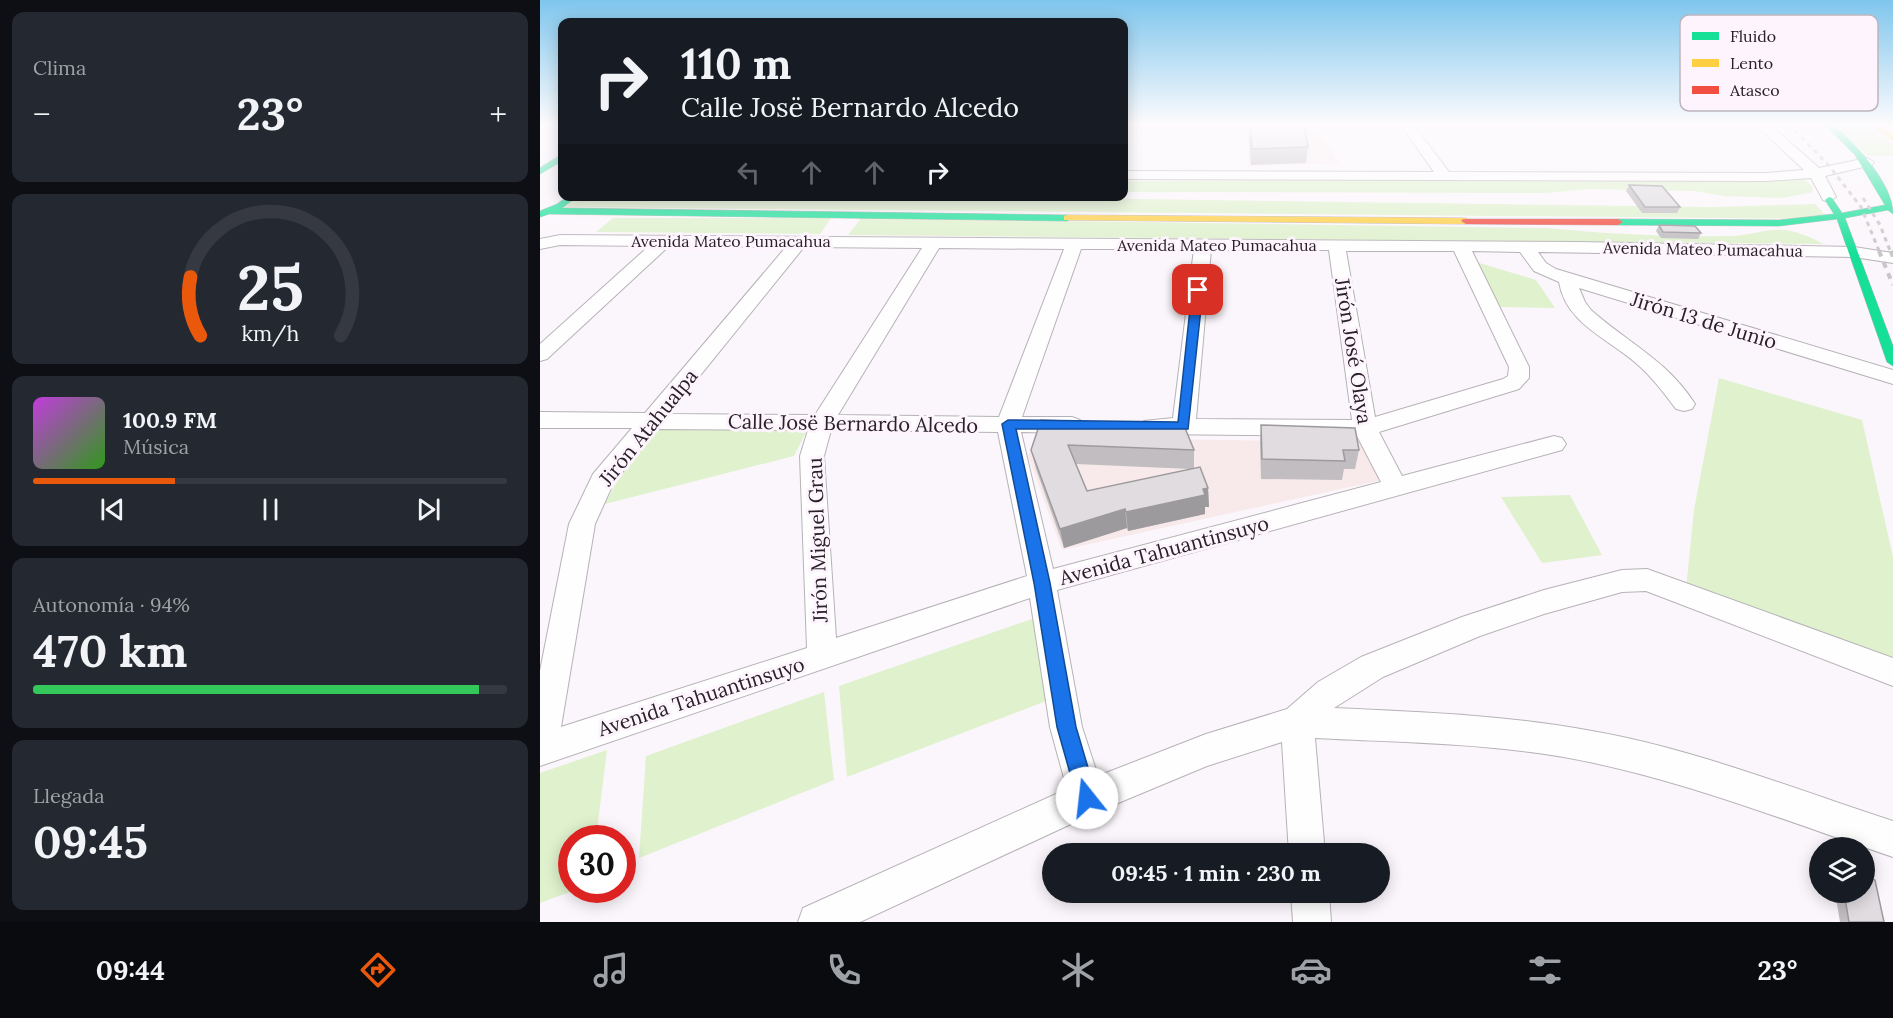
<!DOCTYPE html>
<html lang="es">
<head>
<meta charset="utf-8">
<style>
	:root { --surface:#171b24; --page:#242831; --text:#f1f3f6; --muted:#9ea1a6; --line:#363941; --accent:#ea580c }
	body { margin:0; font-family:Lora,serif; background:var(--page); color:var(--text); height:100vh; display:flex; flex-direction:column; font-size:22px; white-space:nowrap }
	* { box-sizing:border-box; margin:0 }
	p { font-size:20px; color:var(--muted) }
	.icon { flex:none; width:33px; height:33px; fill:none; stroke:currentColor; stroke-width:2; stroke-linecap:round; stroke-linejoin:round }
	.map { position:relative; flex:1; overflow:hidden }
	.side { display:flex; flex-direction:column; gap:12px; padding:12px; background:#0d0f14; width:540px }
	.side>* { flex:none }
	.guide { position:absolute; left:18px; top:18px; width:570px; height:183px; border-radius:12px; box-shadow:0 3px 15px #0003; background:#171b24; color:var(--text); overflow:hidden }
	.buttons { position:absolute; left:1269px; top:837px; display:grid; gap:12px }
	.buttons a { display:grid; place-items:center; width:66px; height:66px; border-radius:50%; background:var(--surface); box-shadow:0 3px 15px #0003; font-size:30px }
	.speed { position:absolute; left:18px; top:825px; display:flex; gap:12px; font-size:30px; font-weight:700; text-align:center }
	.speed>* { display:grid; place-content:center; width:78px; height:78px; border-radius:50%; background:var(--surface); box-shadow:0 3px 15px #0003; line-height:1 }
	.speed .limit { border:9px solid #d22; background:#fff; color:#111 }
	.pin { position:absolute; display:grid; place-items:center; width:51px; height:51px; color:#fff; margin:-26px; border-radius:12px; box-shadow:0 3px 9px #0006 }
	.me { position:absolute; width:66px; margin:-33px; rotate:344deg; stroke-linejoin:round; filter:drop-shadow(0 0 4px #0008) }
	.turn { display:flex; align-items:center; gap:21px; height:126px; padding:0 24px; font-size:27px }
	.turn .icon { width:78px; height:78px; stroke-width:2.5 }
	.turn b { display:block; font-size:42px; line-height:51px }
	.lanes { display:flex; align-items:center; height:57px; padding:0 24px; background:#0003; justify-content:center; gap:30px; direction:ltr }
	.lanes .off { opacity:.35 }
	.big { font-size:45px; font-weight:700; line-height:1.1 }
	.side .card { flex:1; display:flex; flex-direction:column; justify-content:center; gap:9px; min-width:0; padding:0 21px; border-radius:12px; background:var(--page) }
	.side .dial { align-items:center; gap:0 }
	.dial svg { height:156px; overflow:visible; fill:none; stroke:var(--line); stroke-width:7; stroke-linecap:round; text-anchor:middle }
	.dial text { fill:var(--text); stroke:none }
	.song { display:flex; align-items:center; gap:18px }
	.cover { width:72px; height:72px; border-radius:9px; background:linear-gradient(135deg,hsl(290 70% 55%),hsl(110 70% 35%)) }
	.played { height:6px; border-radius:3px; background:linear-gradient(90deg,var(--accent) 30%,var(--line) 30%) }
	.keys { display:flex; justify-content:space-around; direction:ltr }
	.heat { display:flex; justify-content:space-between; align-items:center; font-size:33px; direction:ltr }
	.charge { height:9px; border-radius:4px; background:linear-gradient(90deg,#34c759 94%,var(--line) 0) }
	.trip { position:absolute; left:502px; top:843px; width:348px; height:60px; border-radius:30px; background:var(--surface); box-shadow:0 3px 15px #0003; font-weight:700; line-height:60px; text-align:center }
	.tab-bar { display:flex; height:96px; justify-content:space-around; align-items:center; background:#090b0e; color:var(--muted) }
	.tab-bar .icon { width:42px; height:42px }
	.tab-bar .selected { color:var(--accent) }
	.tab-bar b { font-size:27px; color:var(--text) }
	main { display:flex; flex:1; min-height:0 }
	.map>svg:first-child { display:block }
	.education { fill:#f8eaea }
	.green { fill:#dff1cd }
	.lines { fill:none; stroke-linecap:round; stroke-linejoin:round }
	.street-casing { stroke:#b7b2b7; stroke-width:2 }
	.fast-casing { stroke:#b7b2b7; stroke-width:1 }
	.slow-casing { stroke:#b7b2b7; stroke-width:1 }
	.jam-casing { stroke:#b7b2b7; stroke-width:1 }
	.street { fill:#fefefe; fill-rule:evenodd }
	.fast { fill:#16e098; fill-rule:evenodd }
	.slow { fill:#ffcf43; fill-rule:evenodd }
	.jam { fill:#f24e42; fill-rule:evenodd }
	.rail-far1 { stroke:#c8c6c8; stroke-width:3; stroke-dasharray:4.5 4.5; stroke-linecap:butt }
	.rail { stroke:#c8c6c8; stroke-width:4; stroke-dasharray:6 6; stroke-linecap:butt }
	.wall { fill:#c1bdc1; fill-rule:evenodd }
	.shaded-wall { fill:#9d9a9d }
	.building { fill:#e0dce0; stroke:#9d9a9d; stroke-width:1.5 }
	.route { fill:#1a73e8; stroke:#114b97; stroke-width:1.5 }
	.labels { text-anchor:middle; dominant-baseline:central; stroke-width:6; stroke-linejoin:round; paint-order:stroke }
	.far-street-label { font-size:16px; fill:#272227; stroke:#fdf4fd }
	.street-label { font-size:20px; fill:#272227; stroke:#fdf4fd }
	.key { fill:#fdf4fd; stroke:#bdb5bd; stroke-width:1.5 }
	.key-label { font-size:16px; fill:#272227 }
</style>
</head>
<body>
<main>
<section class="side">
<div class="card"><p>Clima</p>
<div class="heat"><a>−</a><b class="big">23°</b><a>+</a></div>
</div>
<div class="card dial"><svg viewBox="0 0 100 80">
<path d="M14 69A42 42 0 1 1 86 69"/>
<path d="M14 69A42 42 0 0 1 9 39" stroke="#ea580c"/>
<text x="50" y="56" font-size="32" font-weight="700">25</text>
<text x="50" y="72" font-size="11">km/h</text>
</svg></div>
<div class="card">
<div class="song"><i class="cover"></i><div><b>100.9 FM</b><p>Música</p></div></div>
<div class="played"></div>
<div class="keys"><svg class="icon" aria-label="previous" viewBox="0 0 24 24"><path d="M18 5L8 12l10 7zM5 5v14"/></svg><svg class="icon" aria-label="pause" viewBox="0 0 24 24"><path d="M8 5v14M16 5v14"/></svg><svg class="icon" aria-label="next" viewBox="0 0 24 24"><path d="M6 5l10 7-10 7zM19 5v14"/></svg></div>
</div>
<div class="card"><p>Autonomía · 94%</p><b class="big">470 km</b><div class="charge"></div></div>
<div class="card"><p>Llegada</p><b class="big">09:45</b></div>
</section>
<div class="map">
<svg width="1353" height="922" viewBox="0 0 1353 922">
	<rect width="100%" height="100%" fill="#fbf6fb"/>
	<!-- education -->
	<g class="education">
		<path d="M706,124H777L799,163L709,166Z"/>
		<path d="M497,437L820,442L842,480L522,550L488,456Z"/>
	</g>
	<!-- green -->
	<g class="green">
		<path d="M1293,124H1323L1353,144V156H1328Z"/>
		<path d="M1252,177L1264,179L1272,186L1273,192L1243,198L1185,196L1154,191L1046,189L1006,193L584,192V181L1224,179Z"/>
		<path d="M37,196L450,197L1171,207L1275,204L1289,219L21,207Z"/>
		<path d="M73,218H291L280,234L56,232Z"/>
		<path d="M321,218L1007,228C1068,234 1129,237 1190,236C1209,236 1226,228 1245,230C1259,232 1271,237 1283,244L308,235Z"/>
		<path d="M936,262L996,280L1015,308L959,307Z"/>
		<path d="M1179,378L1322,420L1353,557V661L1146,589L1154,510Z"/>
		<path d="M115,428L267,430L254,456L65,504L82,472Z"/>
		<path d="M1030,495L1062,555L1002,563L961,497Z"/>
		<path d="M492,619L517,697L307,777L299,686Z"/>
		<path d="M284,692L294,780L99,858L106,756Z"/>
		<path d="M67,750L56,838H32V890H35L0,903V773Z"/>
	</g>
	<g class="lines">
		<!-- street casing -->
		<g class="street-casing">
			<g id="street">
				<path d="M584,124H592L589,132L584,133Z"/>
				<path d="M860,124H873L909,172L1226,173L1264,170L1215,124H1229L1279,168L1327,158L1334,162L1332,165L1285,176L1296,197L1288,202L1283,200L1271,178L1226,181L584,179V171L894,172Z"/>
				<path d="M20,235L1038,242L1314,247L1353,253V263L1314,257L998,252L1006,263L1016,269L1353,370V384L1039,288L1045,302L1051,310C1088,343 1127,360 1155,404L1152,409L1144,411L1136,409C1124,393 1112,377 1097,364C1068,338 1026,324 1019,282L994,271L980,252L932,251L989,367V378L979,389L839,432L862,476L1014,436L1022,438L1026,444L1022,450L517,590L542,727L558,776L666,734L747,709L778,682L821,657L922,617L1004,590L1082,570L1107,569L1353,658V686L1106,591L1082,592L1004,614L940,636L843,677L794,708C881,712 966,715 1052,731C1155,749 1254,789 1353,821V857C1255,824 1156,785 1054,763C963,743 868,743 775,738L785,854H749L742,742L667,766L559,811L320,922H258L263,908L527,789L510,727L490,598L0,766V671L29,524L53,474L92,428H0V412L105,413L246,247L129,246L7,359L0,361V344L109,246L20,245L0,249V239ZM264,247L382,248L275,415L129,414ZM399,248L524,249L459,417L298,415ZM541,249H654L633,418L604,421L601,426L604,431L612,434L817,436L841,482L513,569L481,432L532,433L540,430L543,425L540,420L532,417H482ZM671,250H789L812,420L656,419ZM806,251H914L969,367L968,376L963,379L835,417ZM117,429L268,430L260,456L267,648L21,727L55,524L73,484ZM291,430L458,432L487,576L296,638L284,456Z"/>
				<path d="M751,892H789L791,922H753Z"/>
			</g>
		</g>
		<!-- fast casing -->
		<g class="fast-casing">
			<g id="fast">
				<path d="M1284,124H1292C1315,143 1353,183 1353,214L1348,210L1305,218L1353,346V366L1347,362L1297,219L1239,226L1078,225L1073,222L1078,219L1239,220L1294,214L1285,200L1289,197L1292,198L1302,213L1345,205L1315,155Z"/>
				<path d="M19,156H22V161L0,174V168Z"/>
				<path d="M28,196H38L22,208L527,215L532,218L527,221L9,214L0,217V211L17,204Z"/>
			</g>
		</g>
		<!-- slow casing -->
		<g class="slow-casing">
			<g id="slow">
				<path d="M1329,124H1338L1353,135V140Z"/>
				<path d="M527,215L926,218L931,221L926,224L524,220V216Z"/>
			</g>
		</g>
		<!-- jam casing -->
		<g class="jam-casing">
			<path id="jam" d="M923,219H1078L1083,222L1078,225L926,224L921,221Z"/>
		</g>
		<!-- street -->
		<use href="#street" class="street"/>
		<!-- fast -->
		<use href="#fast" class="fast"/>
		<!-- slow -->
		<use href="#slow" class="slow"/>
		<!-- jam -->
		<use href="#jam" class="jam"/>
		<!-- rail-far1 -->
		<g class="rail-far1">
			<path d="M1249,124L1290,167L1321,207L1340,253"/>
			<path d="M1323,198L1340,225L1351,253"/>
		</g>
		<!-- rail -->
		<g class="rail">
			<path d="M1339,251L1353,285"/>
			<path d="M1351,251L1353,257"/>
		</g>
	</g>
	<!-- wall -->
	<g class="wall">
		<path d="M708,124H764L768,147L766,163L711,165Z"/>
		<path d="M1089,185L1140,207L1137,213H1102L1086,191Z"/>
		<path d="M1119,225L1161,233L1158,239L1121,238L1116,231Z"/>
		<path d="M600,424L654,450V468L668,488L669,507H665V514L588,531L587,528L524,548L496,469L491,450ZM536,464L651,469L547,491Z"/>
		<path d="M721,425L819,450L815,469H804L802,480L721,479L720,444Z"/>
		<path d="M1295,892H1324L1344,922H1300Z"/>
	</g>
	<!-- shaded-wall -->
	<g class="shaded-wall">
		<path d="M668,488L669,507H665V514L588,531L586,512Z"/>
		<path d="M585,509L587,528L524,548L520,529Z"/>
	</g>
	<!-- building -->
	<g class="building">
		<path d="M710,124H764L768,147L712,149Z"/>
		<path d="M1089,185L1122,186L1140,207H1105Z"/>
		<path d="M1119,225L1155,226L1161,233L1123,232Z"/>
		<path d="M501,420L600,424V422L643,423L654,450L528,445L547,491L660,467L668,488L663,489L665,495L586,512L585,509L520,529L491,450Z"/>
		<path d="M721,425L815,428L819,450H803L805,461L722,459Z"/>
		<path d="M1324,877L1335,880L1344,922H1309L1304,892H1324Z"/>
	</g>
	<!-- sky -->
	<linearGradient id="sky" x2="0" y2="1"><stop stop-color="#7fc6ed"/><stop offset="0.49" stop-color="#fdfbfd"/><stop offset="1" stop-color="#fdfbfd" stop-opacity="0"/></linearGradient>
	<rect width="1353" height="254" fill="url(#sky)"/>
	<!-- route -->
	<path class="route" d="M658,287L663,290L648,429H476L510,583L536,727L557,798L554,805L547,808L540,805L537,798L517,727L494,583L462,424L468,420L638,422L652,290Z"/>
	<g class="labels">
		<!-- far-street labels -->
		<g class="far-street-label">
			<text x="191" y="241">Avenida Mateo Pumacahua</text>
			<text x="677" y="245">Avenida Mateo Pumacahua</text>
			<text transform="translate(1163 249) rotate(1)">Avenida Mateo Pumacahua</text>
		</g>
		<!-- street labels -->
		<g class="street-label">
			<text transform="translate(1164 320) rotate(17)">Jirón 13 de Junio</text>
			<text transform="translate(814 351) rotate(81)">Jirón José Olaya</text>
			<text transform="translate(313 423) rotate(1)">Calle Josë Bernardo Alcedo</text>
			<text transform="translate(108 427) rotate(-51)">Jirón Atahualpa</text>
			<text transform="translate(277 540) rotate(-92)">Jirón Miguel Grau</text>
			<text transform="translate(624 550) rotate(-15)">Avenida Tahuantinsuyo</text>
			<text transform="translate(161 696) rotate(-18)">Avenida Tahuantinsuyo</text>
		</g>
	</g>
	<!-- legend -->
	<rect x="1140" y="15" width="198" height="96" rx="9" class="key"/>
	<rect x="1152" y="32" width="27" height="8" fill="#16e098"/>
	<rect x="1152" y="59" width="27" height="8" fill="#ffcf43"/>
	<rect x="1152" y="86" width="27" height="8" fill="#f24e42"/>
	<g class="key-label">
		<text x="1190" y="42">Fluido</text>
		<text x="1190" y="69">Lento</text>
		<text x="1190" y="96">Atasco</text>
	</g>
</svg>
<div class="buttons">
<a><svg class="icon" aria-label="layers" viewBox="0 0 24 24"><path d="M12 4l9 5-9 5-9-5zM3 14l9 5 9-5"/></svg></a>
</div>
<div class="speed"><div class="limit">30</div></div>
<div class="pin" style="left:658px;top:290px;background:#d93025"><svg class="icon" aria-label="arrive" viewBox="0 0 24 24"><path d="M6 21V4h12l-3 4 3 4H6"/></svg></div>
<svg class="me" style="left:547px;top:798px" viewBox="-20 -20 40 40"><circle r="19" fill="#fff"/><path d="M0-13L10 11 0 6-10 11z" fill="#1a73e8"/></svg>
<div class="trip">09:45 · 1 min · 230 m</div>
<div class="guide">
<div class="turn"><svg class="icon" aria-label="right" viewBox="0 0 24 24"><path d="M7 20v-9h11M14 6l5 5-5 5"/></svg><div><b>110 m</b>Calle Josë Bernardo Alcedo</div></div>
<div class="lanes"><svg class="icon off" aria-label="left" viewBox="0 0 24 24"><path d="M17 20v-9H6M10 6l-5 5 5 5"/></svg><svg class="icon off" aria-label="ahead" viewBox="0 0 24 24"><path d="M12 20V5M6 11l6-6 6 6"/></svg><svg class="icon off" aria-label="ahead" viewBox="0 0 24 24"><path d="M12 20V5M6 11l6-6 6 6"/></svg><svg class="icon" aria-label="right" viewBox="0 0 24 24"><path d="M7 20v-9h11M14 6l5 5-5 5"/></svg></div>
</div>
</div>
</main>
<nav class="tab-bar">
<b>09:44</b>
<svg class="icon selected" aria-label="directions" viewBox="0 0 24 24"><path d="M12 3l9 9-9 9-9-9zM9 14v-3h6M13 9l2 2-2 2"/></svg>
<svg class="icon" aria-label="music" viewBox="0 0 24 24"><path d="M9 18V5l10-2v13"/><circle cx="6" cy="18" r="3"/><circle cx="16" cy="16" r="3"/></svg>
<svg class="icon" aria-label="phone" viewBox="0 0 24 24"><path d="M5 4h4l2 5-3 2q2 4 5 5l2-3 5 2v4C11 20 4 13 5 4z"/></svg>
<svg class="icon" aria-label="climate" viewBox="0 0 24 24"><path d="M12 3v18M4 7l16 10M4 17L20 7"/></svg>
<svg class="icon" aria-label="car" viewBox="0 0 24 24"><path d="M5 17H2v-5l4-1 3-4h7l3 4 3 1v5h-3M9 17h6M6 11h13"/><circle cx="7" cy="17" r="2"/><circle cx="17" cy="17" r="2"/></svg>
<svg class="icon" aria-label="filters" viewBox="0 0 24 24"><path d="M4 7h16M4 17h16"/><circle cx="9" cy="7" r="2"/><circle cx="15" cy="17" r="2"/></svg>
<b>23°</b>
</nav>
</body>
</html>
